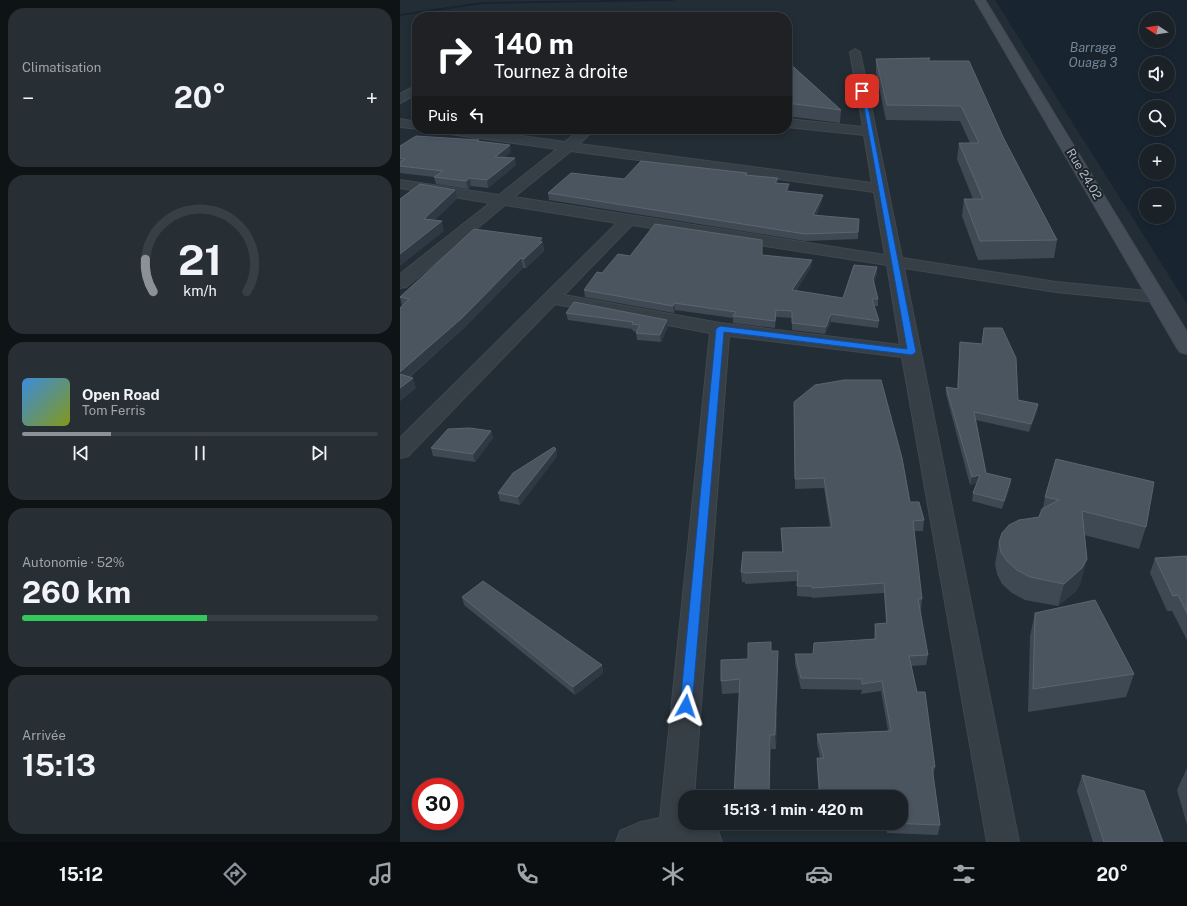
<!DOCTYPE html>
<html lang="fr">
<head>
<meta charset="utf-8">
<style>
	:root { --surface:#1a2228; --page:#272f34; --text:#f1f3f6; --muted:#9fa4a8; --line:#383f45; --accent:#8c9099 }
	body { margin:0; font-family:"Public Sans",sans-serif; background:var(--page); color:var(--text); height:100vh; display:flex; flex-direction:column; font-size:15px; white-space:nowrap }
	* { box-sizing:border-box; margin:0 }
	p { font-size:13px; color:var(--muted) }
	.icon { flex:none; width:22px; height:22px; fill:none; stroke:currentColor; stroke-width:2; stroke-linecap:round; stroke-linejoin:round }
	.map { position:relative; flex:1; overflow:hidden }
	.details { display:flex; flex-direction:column; gap:8px; padding:8px; background:#0e1316; width:400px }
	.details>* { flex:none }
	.hud { position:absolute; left:12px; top:12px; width:380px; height:122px; border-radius:16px; box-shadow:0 2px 6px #0003,0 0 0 1px var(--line); background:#202124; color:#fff; overflow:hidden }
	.needle { width:26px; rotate:282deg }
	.tools { position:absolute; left:739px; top:12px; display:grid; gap:8px }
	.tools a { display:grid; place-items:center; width:36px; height:36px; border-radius:50%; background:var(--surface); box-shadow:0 2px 6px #0003,0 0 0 1px var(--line); font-size:20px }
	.speed { position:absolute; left:12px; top:778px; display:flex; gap:8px; font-size:20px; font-weight:700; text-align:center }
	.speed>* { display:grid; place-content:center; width:52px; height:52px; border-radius:50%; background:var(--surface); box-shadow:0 2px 6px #0003,0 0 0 1px var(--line); line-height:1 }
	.speed .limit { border:6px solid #d22; background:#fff; color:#111 }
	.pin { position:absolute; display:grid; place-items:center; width:34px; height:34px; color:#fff; margin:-17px; border-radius:8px; box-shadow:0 2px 6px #0006 }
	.me { position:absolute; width:44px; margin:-22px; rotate:5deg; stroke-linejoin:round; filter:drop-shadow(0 0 3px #0008) }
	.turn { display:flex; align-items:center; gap:14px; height:84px; padding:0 16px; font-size:18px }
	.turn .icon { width:52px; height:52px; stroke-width:2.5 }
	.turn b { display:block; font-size:28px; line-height:34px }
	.then { display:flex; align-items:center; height:38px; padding:0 16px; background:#0003; gap:8px; font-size:15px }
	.big { font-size:30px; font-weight:700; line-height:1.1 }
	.details .widget { flex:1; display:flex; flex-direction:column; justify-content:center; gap:6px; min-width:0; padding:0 14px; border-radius:16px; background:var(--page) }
	.details .dial { align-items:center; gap:0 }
	.dial svg { height:104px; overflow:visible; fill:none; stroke:var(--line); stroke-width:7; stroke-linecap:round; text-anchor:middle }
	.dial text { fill:var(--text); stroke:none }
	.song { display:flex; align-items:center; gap:12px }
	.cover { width:48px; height:48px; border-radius:6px; background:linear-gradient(135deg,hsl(210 70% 55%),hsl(70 70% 35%)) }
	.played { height:4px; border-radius:2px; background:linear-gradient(90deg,var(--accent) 25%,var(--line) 25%) }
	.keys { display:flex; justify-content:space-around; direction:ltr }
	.heat { display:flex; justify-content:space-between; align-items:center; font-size:22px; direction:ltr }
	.charge { height:6px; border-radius:3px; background:linear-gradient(90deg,#34c759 52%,var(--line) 0) }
	.trip { position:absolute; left:278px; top:790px; width:230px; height:40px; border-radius:16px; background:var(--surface); box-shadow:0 2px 6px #0003,0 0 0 1px var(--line); font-weight:700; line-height:40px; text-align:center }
	.menu { display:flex; height:64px; justify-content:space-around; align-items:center; background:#0a0e10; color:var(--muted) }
	.menu .icon { width:28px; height:28px }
	.menu .on { color:var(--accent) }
	.menu b { font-size:18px; color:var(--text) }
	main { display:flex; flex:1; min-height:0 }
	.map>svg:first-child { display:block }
	.water { fill:#182531; fill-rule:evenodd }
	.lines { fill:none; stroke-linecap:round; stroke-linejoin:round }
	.stream { fill:#182531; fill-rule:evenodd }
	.street-casing { stroke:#40474f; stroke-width:2 }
	.secondary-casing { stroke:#40474f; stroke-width:2 }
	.street { fill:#363e46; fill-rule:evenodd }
	.secondary { fill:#454e58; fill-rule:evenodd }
	.wall { fill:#3f4954 }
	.shaded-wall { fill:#2e3943 }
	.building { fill:#4b5560; stroke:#5b656f }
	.route { fill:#1a73e8; stroke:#114b97 }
	.labels { text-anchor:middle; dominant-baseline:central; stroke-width:4; stroke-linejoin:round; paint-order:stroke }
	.far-street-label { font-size:12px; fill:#b1b9c2; stroke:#1c232b }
	.far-water-label { font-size:13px; font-style:italic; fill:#6e879d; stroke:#1c232b }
</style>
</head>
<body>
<main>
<section class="details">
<div class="widget"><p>Climatisation</p>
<div class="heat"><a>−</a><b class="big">20°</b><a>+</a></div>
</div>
<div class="widget dial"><svg viewBox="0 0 100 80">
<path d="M14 69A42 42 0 1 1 86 69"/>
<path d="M14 69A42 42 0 0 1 8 44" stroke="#8c9099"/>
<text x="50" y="56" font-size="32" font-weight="700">21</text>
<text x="50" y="72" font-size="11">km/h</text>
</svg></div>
<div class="widget">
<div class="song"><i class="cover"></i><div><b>Open Road</b><p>Tom Ferris</p></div></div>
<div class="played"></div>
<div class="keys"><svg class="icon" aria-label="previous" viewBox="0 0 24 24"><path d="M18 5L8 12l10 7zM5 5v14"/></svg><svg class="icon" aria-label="pause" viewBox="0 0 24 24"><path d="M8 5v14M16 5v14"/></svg><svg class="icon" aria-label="next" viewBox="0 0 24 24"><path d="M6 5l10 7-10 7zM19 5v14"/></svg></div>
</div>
<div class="widget"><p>Autonomie · 52%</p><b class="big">260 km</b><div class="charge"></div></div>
<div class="widget"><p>Arrivée</p><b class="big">15:13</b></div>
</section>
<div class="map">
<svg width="787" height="842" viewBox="0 0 787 842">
	<rect width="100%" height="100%" fill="#232d35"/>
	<!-- water -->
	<path class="water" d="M595,0H787V304ZM746,19H768V41H746ZM746,63H768V85H746ZM746,107H768V129H746ZM746,151H768V173H746ZM746,195H768V217H746Z"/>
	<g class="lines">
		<!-- stream -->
		<path class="stream" d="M213,0H275L273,1L82,4L0,16V14L82,2Z"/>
		<!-- street casing -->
		<g class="street-casing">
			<g id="street">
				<path d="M455,49L460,52L502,258L656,282L757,292L763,293L766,297L763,301L757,302L656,292L504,268L619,842H587L502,357L329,336L294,797H285V823H295L318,831L322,842H216L220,831L241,822L260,818L310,333L155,304L8,456L0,458V438L217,223L105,205L6,287L0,288V274L90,203L0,188V180L99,195L157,149L42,133L36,129H71L165,142L181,129H195L179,144L472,183L464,135L387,127V119L463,127L450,52ZM171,151L474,192L485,255L114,197ZM232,225L487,265L500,345L320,323L164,295Z"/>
				<path d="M17,85V94L0,103V94Z"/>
				<path d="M0,119L17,122V129H20L0,127Z"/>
			</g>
		</g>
		<!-- secondary casing -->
		<g class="secondary-casing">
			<path id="secondary" d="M575,0H585L787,332V354L780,352L777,348Z"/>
		</g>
		<!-- street -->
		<use href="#street" class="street"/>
		<!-- secondary -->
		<use href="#secondary" class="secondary"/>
	</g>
	<!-- wall -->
	<g class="wall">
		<path d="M476,59L529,61L604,139L657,240L654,258L578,260L562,216L564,199H573L557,159L559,143H570L560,121L486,120L476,73Z"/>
		<path d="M387,61L441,110L440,123L387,116Z"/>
		<path d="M80,142L111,152L104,157L116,165L88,188L71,186L68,189L36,184L34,177L0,173V146Z"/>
		<path d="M347,173V175L378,183L389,191L422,201L416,216L459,219L458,239L405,241L149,200L148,193L224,179Z"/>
		<path d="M142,238L144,251L126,268H123L64,328L10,377L16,388L0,401L2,305L0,297Z"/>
		<path d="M362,247V255L412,260L411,267L396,291L443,298L477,267V274L474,282L478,299V306H474L479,321L478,328L431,322L425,334L392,330V318L376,317L375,328L333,323V318L275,310L274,313L185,297L184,290L202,273L230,256Z"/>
		<path d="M166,313L267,320L268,327L261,342L237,340L236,333L237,332L233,331L232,329L168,320Z"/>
		<path d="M560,342L618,400L638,404L637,412L629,432L576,420L586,473L611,479L610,487L602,509L572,501L573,493L577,483L570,485L546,394V387L557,389Z"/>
		<path d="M394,402L510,502L524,520L523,531H514L522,599L521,610H520L528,655L526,665L511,666L535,767L533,777L540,825L538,835L487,833L486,825L449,828L448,823H501V797H419L417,768V758H420L417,744V734L488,731L481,691L461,694L462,690L401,689L395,664V654H413L474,639L475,624L486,623L484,593L412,598V597L397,596V581L345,584V582H342L341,572L382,552L381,528L430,527L424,488L395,489Z"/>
		<path d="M91,431L93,438L75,462L33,456L31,448Z"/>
		<path d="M156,449L157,456L120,505L100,501L98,493Z"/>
		<path d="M656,459L746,527L739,549L684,535L681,582L676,591L658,606L625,600L612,593L602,584L597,574L595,564L599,542L639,517L643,508L645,497Z"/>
		<path d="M787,556V640L772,611H767L750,573L755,558Z"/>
		<path d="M62,597L202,665L203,673L175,695L64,605Z"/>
		<path d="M635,613L734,674L726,697L628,712L630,636Z"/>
		<path d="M371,651H378V664L376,749H371L340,693L322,694L321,681L348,659Z"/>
		<path d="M787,768V825L777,790Z"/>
		<path d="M682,775L763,842H693L677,791Z"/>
		<path d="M344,823H369V824Z"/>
	</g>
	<!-- shaded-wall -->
	<g class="shaded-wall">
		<path d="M110,145L111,152L96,164L95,157Z"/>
		<path d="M115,158L116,165L88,188L87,180Z"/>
		<path d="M70,178L71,186L68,189L66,181Z"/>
		<path d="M378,178V184L375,183Z"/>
		<path d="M389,184V191L386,198V191Z"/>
		<path d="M55,190L57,199L26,229L24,219Z"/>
		<path d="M423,195L422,201L413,222V215Z"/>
		<path d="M42,221L44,231L0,266V254Z"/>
		<path d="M142,238L144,251L126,268L124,259Z"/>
		<path d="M121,258L123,268L64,328L1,384L0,381V372Z"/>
		<path d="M412,260L411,267L392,297V290Z"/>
		<path d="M477,267V274L473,286V279Z"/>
		<path d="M274,303L275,310L274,313L273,306Z"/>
		<path d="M376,310V317L375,328V321Z"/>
		<path d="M431,314V322L425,334L426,327Z"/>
		<path d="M267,320L268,327L261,342L260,335Z"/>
		<path d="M13,378L16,388L0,401V388Z"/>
		<path d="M638,404L637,412L629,432L631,424Z"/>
		<path d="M91,431L93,438L75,462L73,454Z"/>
		<path d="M156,449L157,456L120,505L118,497Z"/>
		<path d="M580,475L579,483L570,485L572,477Z"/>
		<path d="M611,479L610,487L602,509L604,501Z"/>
		<path d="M687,559L681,582L676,591L658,606L664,584Z"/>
		<path d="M378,651V664L376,749L375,735Z"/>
		<path d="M202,665L203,673L175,695L173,687Z"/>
		<path d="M370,735L371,749L370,797H369Z"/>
	</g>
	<!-- building -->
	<g class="building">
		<path d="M530,58L528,61H569L604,139L657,240L580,241L564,199H583L559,143H579L561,106L487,105L476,59Z"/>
		<path d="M387,61L441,110L387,103Z"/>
		<path d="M16,136L79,140L77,141L110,145L95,157L115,158L87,180L70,178L66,181L34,177L43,171L0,166V162L5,159L0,158V146Z"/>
		<path d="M241,161L347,173L345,175L378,178L375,183L389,184L386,191L423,195L413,215L459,219L458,232L405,234L148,193L171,173L224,179Z"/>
		<path d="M20,184L55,190L24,219L42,221L0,254V199Z"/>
		<path d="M255,224L362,240V255L412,260L392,290L443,298L454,265L477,267L473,279L478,299H472L479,321L431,314L426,327L392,323V311L376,310L375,321L333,316L336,312L274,303L273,306L184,290L197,272L202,273L218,254L230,256Z"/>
		<path d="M74,229L142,238L139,241L142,242L124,259L121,258L62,318L0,372V308L9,299L0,297Z"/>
		<path d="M174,302L267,320L260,335L236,333L240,325L232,324L233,322L166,313Z"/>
		<path d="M584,328H602L616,358L618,400L638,404L631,424L574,412L586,473L611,479L604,501L573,493L580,475L572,477L546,387L558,389L560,342L582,344Z"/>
		<path d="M0,374L13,378L0,388Z"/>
		<path d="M444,380H481L502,458L510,502H519L524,520L513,521L522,599H518L528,655L509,656L517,692H525L535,767H532L540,825L488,823H501V797H420L417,758H424L417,734L491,731L482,681L462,684V679L401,678L395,654H413L414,643L476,639L475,624L487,623L484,583L412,588V586H397L398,571L344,573V572H341L343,552H383L381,528L432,527L424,478L395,479L394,402L415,385Z"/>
		<path d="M70,428L91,431L73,454L31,448L48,429Z"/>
		<path d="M154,447L156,449L118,497L98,493L113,473Z"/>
		<path d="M656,459L754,482L746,527L682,511L687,559L682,568L664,584L630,577L617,570L607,561L601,552L599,542L602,533L609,525L619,520L639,517L642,509L659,500L645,497Z"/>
		<path d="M787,556V613L778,595L773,596L755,558Z"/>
		<path d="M83,581L202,665L173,687L62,597Z"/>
		<path d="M695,600L734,674L633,689L635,613Z"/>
		<path d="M371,642V651H378L375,735H370L369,797H334L340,679L321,681V660L348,659V643Z"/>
		<path d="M682,775L744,791L763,842H704Z"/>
	</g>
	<!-- route -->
	<path class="route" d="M461,90L465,91L516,352L512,355L324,332L292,706L291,710L286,712L282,710L280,706L316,329L320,326L507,349Z"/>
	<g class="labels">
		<!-- far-street labels -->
		<g class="far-street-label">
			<text transform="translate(684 174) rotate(59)">Rue 24.02</text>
		</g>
		<!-- far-water labels -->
		<g class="far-water-label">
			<text x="693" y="47">Barrage<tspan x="693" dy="15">Ouaga 3</tspan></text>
		</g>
	</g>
</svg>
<div class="tools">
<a><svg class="needle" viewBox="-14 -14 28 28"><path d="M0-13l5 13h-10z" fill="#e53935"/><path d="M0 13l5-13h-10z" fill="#9fa4a8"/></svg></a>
<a><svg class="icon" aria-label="sound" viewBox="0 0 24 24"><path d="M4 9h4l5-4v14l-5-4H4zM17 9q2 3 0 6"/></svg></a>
<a><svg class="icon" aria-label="search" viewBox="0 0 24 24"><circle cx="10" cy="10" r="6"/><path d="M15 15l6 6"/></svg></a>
<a>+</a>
<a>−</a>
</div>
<div class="speed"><div class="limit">30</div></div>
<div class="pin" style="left:462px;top:91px;background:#d93025"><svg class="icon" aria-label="arrive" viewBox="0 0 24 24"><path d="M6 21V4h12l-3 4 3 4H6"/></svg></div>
<svg class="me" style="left:286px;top:706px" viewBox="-20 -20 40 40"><path d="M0-17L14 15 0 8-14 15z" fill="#1a73e8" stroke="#fff" stroke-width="4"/></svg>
<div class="trip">15:13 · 1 min · 420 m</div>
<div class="hud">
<div class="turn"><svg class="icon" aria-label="right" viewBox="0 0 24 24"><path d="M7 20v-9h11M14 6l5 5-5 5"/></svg><div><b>140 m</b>Tournez à droite</div></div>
<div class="then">Puis<svg class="icon" aria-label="left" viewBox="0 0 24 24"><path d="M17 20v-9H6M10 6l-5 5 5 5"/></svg></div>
</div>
</div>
</main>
<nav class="menu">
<b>15:12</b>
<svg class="icon on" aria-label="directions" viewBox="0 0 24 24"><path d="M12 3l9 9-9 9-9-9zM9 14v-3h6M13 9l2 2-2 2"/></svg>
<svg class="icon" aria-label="music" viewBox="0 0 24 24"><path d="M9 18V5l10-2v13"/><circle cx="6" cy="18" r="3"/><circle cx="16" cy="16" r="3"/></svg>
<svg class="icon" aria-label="phone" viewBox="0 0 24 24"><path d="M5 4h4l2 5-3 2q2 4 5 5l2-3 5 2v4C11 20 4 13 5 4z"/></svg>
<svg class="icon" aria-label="climate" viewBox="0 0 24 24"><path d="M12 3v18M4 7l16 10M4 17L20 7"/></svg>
<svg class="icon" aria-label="car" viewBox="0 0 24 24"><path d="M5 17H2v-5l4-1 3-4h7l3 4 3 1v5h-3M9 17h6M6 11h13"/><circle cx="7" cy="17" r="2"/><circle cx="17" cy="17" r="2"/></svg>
<svg class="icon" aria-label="filters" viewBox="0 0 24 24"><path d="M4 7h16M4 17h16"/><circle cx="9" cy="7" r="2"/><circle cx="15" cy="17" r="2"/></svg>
<b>20°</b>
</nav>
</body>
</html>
